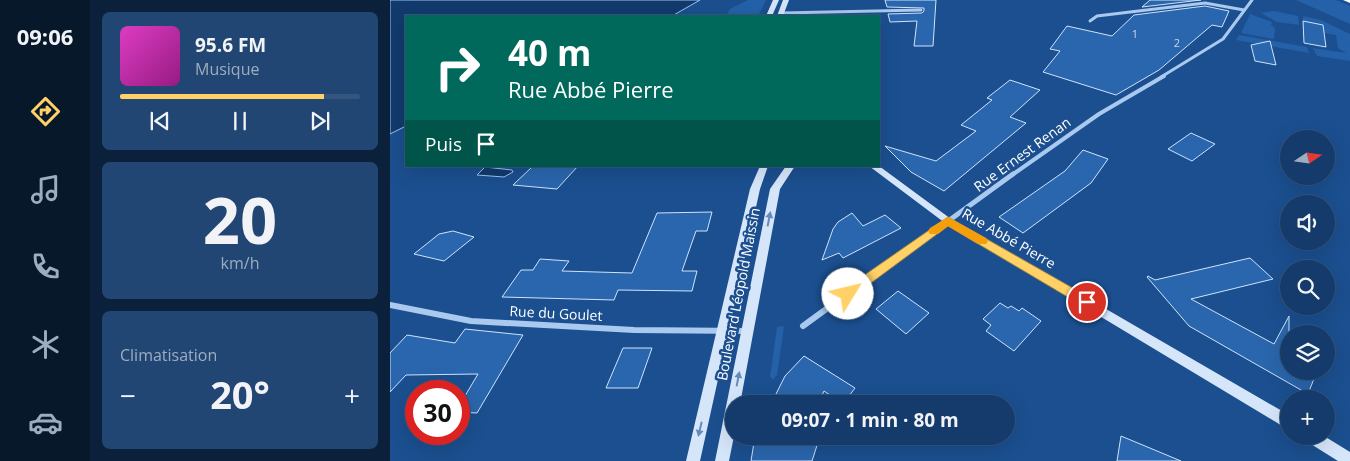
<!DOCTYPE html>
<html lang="fr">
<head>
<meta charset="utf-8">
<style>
	:root { --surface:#143b6b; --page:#214673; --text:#f1f3f6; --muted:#9dadc1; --line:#33557e; --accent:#ffd166 }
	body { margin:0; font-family:"Open Sans",sans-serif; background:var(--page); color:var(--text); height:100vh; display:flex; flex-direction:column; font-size:19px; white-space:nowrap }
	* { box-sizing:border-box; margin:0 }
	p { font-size:16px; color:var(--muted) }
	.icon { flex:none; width:28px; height:28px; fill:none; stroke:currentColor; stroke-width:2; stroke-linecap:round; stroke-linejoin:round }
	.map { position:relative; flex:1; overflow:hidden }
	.side { display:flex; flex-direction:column; gap:12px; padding:12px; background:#0b203b; width:300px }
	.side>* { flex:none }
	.guide { position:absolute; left:15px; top:15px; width:475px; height:152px; border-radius:0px; box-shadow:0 5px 20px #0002,0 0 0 1px var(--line); background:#00695c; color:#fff; overflow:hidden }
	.needle { width:32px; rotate:77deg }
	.buttons { position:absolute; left:890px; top:130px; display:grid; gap:10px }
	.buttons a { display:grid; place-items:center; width:55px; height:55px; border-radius:50%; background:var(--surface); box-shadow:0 5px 20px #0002,0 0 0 1px var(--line); font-size:25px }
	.speed { position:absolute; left:15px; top:380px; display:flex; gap:10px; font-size:25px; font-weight:700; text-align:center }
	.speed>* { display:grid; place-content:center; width:65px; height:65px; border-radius:50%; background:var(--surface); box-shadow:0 5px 20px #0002,0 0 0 1px var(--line); line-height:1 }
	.speed .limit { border:8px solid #d22; background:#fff; color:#111 }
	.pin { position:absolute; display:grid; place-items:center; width:42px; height:42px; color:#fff; margin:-21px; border:2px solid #fff; border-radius:50%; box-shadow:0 1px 5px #0007 }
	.me { position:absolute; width:55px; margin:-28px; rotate:54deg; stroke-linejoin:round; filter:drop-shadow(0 0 4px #0008) }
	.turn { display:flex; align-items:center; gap:18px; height:105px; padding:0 20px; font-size:22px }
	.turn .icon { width:65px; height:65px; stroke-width:2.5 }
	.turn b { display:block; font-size:35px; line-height:42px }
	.then { display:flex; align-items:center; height:48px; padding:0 20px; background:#0003; gap:10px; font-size:19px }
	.big { font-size:38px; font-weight:700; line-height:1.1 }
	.side .tile { flex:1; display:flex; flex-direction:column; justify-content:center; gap:8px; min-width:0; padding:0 18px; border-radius:8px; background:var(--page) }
	.side .dial { align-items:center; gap:0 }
	.dial b { font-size:65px; line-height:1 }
	.song { display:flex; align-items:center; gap:15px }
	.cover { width:60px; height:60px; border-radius:8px; background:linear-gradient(135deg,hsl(310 70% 55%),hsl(310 70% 35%)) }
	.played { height:5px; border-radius:2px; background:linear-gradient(90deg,var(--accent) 85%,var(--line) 85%) }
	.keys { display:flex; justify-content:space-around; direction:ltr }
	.heat { display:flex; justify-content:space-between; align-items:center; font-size:28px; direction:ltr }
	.trip { position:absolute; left:335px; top:395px; width:290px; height:50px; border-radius:25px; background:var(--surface); box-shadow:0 5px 20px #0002,0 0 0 1px var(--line); font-weight:700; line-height:50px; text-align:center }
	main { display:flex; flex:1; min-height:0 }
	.dock { display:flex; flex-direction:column; width:90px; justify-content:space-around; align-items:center; background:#08182b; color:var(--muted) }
	.dock .icon { width:35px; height:35px }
	.dock .selected { color:var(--accent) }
	.dock b { font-size:22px; color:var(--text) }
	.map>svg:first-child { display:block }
	.green { fill:#2461a8 }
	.water { fill:#123a6d; stroke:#9cc4f0 }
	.building { fill:#2a66ad; stroke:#cfe3fa }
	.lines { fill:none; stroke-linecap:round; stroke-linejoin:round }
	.street-far3 { stroke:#a9c9ee; stroke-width:3 }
	.street-far2 { stroke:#a9c9ee; stroke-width:4 }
	.street-far1 { stroke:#a9c9ee; stroke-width:5 }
	.street { stroke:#a9c9ee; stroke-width:6 }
	.secondary { fill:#d6e6fa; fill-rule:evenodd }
	.highway { fill:#fff; fill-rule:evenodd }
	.oneway { fill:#668bba }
	.route { fill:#ffd166; stroke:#a68842 }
	.slow { fill:#f59e0b }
	.labels { text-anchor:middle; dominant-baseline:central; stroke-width:5; stroke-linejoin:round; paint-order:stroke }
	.number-label { font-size:11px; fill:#cad9ea }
	.street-label { font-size:14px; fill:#fff; stroke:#1b4f8f }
</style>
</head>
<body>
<main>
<nav class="dock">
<b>09:06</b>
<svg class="icon selected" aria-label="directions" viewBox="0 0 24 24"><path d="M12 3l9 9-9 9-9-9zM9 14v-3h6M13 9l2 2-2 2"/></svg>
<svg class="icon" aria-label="music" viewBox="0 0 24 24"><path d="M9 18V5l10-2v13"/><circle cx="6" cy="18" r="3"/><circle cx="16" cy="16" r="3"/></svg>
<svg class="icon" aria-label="phone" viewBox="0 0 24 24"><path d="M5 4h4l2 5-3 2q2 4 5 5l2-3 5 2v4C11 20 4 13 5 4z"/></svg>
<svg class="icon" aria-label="climate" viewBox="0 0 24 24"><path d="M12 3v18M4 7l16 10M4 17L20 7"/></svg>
<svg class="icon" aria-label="car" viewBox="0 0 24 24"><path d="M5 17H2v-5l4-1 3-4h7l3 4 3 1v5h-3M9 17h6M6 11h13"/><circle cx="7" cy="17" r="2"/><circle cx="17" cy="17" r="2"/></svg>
</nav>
<section class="side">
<div class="tile">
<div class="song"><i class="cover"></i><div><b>95.6 FM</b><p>Musique</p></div></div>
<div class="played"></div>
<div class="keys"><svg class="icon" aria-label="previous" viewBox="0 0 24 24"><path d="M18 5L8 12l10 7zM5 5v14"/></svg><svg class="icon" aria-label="pause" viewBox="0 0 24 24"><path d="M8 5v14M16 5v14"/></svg><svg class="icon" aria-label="next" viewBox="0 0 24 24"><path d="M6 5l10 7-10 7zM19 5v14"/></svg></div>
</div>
<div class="tile dial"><b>20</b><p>km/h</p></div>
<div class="tile"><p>Climatisation</p>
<div class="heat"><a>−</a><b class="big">20°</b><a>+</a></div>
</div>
</section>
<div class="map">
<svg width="960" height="461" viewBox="0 0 960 461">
	<rect width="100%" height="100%" fill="#1b4f8f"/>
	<!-- green -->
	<g class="green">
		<path d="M358,0H376L368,16H336L340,9Z"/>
		<path d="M906,0H946L960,6V24Z"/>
		<path d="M884,11L908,16L909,25L887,22L871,13Z"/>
		<path d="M860,14L882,22L881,25L885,28L884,39L851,33Z"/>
		<path d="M913,16L931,20L960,34V61L927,56L923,48L956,53L948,48L946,35L934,33L933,25L913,21Z"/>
		<path d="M849,35L917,47L919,53L846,40Z"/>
		<path d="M391,326L394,327L387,375L383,380L380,377L387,327Z"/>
	</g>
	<!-- water -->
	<g class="water">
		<path d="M0,0H310L282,16H16V126L0,134Z"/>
		<path d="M95,167L122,170L123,172L114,177L87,175Z"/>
	</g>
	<!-- building -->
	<g class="building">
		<path d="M495,0H546L543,46H524L527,21L500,22L498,14L532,13L534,11V8L497,7Z"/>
		<path d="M760,0H811L752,7Z"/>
		<path d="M815,6L839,11L832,27L822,25L769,70L726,95L653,72L670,51L660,49L677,26L722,36L744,15Z"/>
		<path d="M913,21L933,25L936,47L914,43Z"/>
		<path d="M880,41L886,65L865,61L861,45Z"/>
		<path d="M620,80L650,90L620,117L636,123L554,191L521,172L495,146L546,161L586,131L571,125L602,100L597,98Z"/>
		<path d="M801,133L825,144L802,161L778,149Z"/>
		<path d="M693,150L718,159L701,183L633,233L609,217L675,171Z"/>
		<path d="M143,166H188L167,189L123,185Z"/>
		<path d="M322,212L317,231H306L292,271H307L302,291L228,290L224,300L112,297L131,270H143L150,259L179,261L172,271L242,273L267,213Z"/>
		<path d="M462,213L473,226L495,215L511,228L453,258L449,253L432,260L443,229L448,222Z"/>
		<path d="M63,231L84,237L54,261L24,254L49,234Z"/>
		<path d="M860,258L883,279L801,299L884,344L899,316V371H927L918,394L799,326L757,277L758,276L765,280Z"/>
		<path d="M508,291L539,313L516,334L486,309Z"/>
		<path d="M610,303L618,308L621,306L629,311L632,308L651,321L624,351L596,331L601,325L593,319Z"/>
		<path d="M75,329L133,335L87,413L69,412V406L88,374L16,375L0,392V353L17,335L65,343Z"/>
		<path d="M233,348H262L248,388H216Z"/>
		<path d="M414,356L465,388L453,404L434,391L428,404H381L395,376Z"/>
		<path d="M365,436H430L422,461H361Z"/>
		<path d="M731,436L791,461H727Z"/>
	</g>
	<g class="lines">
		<!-- street-far3 -->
		<g class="street-far3">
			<path d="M391,13L531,10"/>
			<path d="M700,21L707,16L815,3L854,10"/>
			<path d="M771,77L833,39L862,0"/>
		</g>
		<!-- street-far2 -->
		<path class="street-far2" d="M622,175L709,114L774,76"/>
		<!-- street-far1 -->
		<path class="street-far1" d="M448,301L623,174"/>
		<!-- street -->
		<g class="street">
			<path d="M0,305L81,321L244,330L357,331"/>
			<path d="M413,326L450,299"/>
		</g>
		<!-- secondary -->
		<g class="secondary">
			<path d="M383,0H389L382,16H376Z"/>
			<path d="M393,0H399L393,16H387Z"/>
			<path d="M370,166H378L370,189L310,461H296L360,189Z"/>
			<path d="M396,166H405L390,189L350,404H344V436L339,461H325L380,189Z"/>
			<path d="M479,166H489L561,219L899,415V430L555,223Z"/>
			<path d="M914,436H934L960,452V461H948L916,441Z"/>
		</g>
		<!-- highway -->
		<path class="highway" d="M953,0H960V3Z"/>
	</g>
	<!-- one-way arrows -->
	<defs><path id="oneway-solid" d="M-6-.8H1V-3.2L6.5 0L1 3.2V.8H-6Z" transform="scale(1.25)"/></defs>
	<g class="oneway">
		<use href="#oneway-solid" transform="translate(379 219) rotate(-79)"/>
		<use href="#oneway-solid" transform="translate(348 379) rotate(-79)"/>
		<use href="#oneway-solid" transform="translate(310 429) rotate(103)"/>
	</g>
	<!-- route -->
	<path class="route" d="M558,217L702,299L704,302L702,306L697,308L693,306L558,226L462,297H453L451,294L453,290Z"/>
	<!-- slow -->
	<path class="slow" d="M558,217L596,238L598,241L596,244H588L558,226L548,234H540L538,231L540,228Z"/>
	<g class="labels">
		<!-- number labels -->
		<g class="number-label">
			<text x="745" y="33">1</text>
			<text x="787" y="42">2</text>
		</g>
		<!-- street labels -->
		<g class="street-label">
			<text transform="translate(632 154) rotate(-36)">Rue Ernest Renan</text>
			<text transform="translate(619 238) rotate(30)">Rue Abbé Pierre</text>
			<text transform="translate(348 294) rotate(-79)">Boulevard Léopold Maissin</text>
			<text transform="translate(166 313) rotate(3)">Rue du Goulet</text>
		</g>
	</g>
</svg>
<div class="buttons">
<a><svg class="needle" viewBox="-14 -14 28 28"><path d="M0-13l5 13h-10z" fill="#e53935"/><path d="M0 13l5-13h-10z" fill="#9dadc1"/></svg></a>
<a><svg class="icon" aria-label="sound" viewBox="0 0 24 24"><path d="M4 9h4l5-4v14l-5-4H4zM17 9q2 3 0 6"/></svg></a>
<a><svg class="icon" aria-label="search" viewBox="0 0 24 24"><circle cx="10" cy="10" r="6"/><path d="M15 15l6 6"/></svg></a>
<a><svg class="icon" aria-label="layers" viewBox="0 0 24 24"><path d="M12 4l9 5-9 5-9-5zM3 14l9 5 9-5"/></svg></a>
<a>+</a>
</div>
<div class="speed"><div class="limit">30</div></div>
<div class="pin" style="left:697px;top:302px;background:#d93025"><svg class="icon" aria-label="arrive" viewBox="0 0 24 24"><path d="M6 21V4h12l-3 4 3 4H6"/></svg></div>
<svg class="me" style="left:458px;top:294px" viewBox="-20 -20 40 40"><circle r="19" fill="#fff"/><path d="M0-13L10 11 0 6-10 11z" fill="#ffd166"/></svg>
<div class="trip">09:07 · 1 min · 80 m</div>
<div class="guide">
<div class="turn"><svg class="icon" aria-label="right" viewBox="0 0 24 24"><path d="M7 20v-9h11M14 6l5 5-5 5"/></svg><div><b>40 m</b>Rue Abbé Pierre</div></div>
<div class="then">Puis<svg class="icon" aria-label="arrive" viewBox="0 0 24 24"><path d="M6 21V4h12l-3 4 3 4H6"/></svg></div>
</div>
</div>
</main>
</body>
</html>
